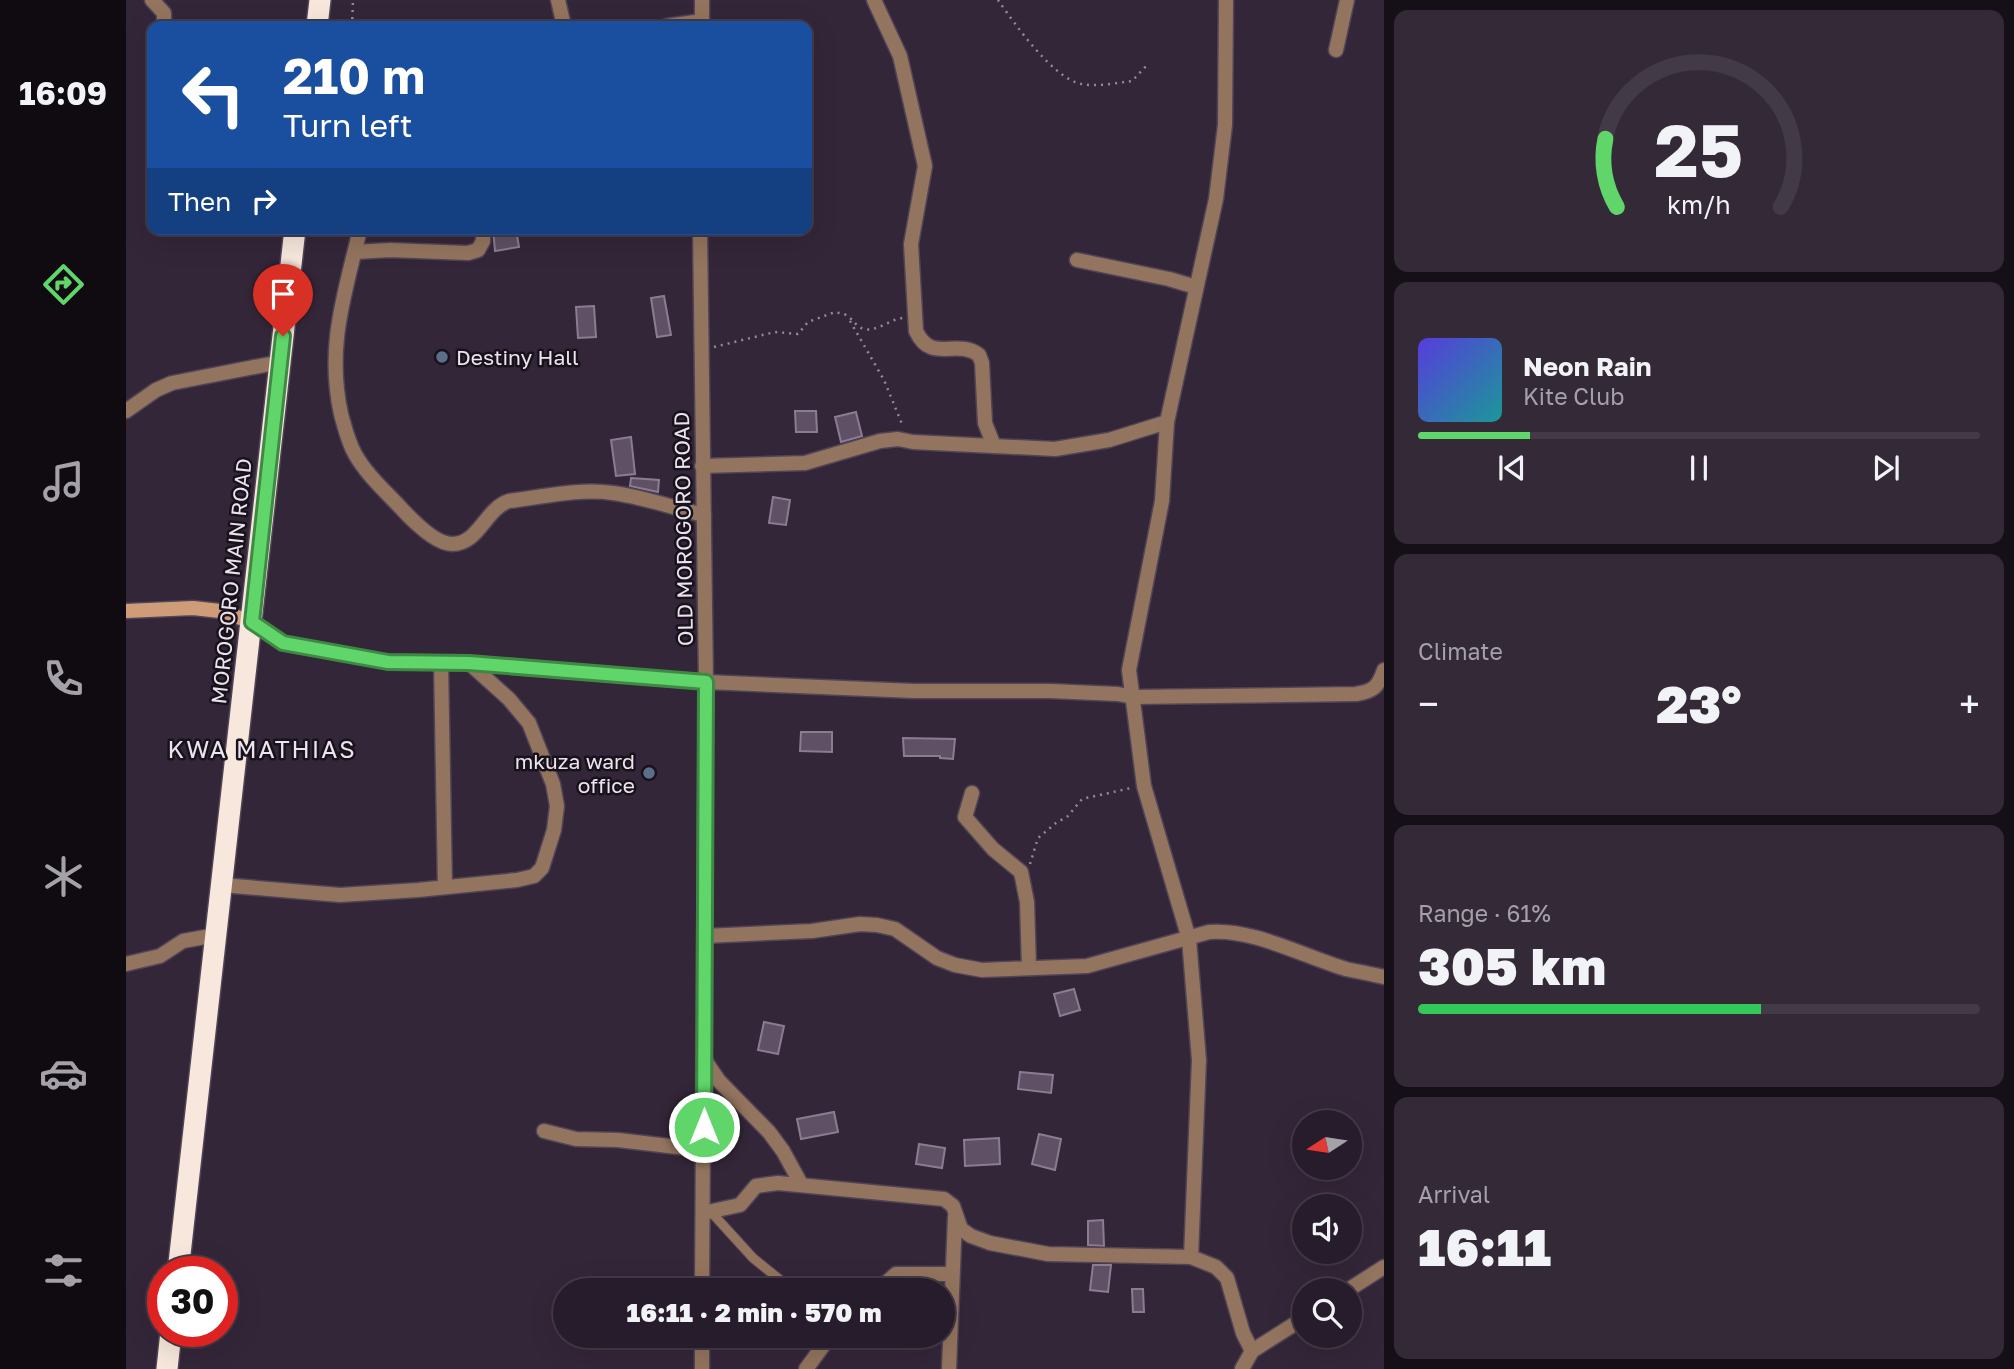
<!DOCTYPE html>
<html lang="en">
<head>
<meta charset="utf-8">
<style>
	:root { --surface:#271c2b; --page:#332937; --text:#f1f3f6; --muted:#a4a1a9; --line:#433a47; --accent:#60d56a }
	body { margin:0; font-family:"Golos Text",sans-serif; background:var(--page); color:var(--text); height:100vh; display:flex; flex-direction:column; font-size:26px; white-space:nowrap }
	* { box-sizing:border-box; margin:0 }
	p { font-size:23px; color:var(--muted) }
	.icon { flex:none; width:38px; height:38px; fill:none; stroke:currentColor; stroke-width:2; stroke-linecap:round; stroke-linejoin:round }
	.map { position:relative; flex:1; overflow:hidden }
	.panel { display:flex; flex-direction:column; gap:10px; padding:10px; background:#150f18; width:630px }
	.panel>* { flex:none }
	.hud { position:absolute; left:21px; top:21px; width:665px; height:214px; border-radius:14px; box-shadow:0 7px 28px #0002,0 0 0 2px var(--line); background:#1a4fa0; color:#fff; overflow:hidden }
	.needle { width:46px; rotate:258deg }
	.controls { position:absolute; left:1166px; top:1110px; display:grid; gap:14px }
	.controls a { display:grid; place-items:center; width:70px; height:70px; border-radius:50%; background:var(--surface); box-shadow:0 7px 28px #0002,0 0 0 2px var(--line); font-size:35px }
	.speed { position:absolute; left:21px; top:1256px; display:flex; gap:14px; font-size:35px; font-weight:700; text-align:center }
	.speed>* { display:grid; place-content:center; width:91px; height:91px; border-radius:50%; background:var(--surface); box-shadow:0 7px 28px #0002,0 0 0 2px var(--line); line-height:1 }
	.speed .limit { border:10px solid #d22; background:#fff; color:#111 }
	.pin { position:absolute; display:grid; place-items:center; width:60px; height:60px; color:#fff; margin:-72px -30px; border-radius:50% 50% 50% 0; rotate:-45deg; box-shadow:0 0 7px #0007 }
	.pin .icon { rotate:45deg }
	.me { position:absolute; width:77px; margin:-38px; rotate:0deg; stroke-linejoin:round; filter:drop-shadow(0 0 5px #0008) }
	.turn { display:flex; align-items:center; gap:24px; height:147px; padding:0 21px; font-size:32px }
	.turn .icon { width:91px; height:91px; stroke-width:2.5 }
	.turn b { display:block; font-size:49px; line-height:60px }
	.then { display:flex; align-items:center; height:66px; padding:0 21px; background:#0003; gap:14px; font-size:26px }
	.big { font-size:52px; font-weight:800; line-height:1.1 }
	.panel .widget { flex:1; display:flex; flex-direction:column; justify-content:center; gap:10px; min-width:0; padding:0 24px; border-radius:14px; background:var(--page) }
	.panel .dial { align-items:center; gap:0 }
	.dial svg { height:182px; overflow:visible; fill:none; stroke:var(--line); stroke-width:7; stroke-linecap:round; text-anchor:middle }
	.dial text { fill:var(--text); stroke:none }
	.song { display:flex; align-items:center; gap:21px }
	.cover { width:84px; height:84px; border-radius:10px; background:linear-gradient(135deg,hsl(250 70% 55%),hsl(180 70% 35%)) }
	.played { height:7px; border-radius:4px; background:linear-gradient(90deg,var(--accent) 20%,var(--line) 20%) }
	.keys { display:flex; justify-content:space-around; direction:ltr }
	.heat { display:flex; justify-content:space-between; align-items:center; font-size:38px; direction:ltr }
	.charge { height:10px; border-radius:5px; background:linear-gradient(90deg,#34c759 61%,var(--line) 0) }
	.trip { position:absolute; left:427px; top:1278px; width:402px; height:70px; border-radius:35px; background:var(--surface); box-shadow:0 7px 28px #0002,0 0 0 2px var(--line); font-weight:800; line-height:70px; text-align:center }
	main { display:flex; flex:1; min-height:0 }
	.menu { display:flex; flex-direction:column; width:126px; justify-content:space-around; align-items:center; background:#100b11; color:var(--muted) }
	.menu .icon { width:49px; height:49px }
	.menu .selected { color:var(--accent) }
	.menu b { font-size:32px; color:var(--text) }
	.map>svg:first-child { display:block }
	.building { fill:#5f5065; stroke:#8c7c93; stroke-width:2 }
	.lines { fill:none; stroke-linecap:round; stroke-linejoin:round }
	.lane-casing { stroke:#514456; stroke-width:11 }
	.street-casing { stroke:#514456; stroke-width:17 }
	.secondary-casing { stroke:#514456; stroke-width:17 }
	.highway-casing { stroke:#514456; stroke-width:24 }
	.path { stroke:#958a9a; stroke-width:2.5; stroke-dasharray:2 5; stroke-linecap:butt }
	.lane { stroke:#93745e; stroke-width:9 }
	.street { stroke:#93745e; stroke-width:14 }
	.secondary { stroke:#ce9c79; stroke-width:14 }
	.highway { stroke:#f7e7dc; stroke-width:21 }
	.route-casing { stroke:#3e8a45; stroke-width:18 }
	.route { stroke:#60d56a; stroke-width:12 }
	.service-dot { fill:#5c6f8a; stroke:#18121b; stroke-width:2.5 }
	.labels { text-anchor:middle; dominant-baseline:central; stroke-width:5; stroke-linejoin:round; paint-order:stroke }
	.poi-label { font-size:21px; fill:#ece3f0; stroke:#18121b; text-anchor:start }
	.street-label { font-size:21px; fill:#ece3f0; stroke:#18121b }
	.quarter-label { font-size:24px; letter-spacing:2px; fill:#ece3f0; stroke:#18121b }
</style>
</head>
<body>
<main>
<nav class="menu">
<b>16:09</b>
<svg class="icon selected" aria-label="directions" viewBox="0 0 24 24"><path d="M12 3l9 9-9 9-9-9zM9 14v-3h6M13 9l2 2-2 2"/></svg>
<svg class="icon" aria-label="music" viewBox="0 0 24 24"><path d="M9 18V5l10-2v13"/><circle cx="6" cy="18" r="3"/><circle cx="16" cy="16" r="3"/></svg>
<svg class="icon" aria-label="phone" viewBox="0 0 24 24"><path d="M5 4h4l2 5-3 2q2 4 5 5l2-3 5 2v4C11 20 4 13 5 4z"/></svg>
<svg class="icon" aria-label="climate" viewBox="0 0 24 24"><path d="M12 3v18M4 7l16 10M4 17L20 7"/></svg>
<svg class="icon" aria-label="car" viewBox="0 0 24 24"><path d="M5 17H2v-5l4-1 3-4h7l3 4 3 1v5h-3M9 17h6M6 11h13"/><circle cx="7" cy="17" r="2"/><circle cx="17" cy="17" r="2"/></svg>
<svg class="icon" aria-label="filters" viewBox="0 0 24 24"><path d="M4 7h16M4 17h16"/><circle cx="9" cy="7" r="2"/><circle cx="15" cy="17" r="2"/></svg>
</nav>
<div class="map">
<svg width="1258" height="1369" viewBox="0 0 1258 1369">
	<rect width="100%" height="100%" fill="#342639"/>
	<!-- building -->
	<g class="building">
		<path d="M367,229H390L393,247L369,251Z"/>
		<path d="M538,296L545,335L531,337L525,298Z"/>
		<path d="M468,306L470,337L452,338L450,307Z"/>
		<path d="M669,411H690L691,432H670Z"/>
		<path d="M730,412L736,436L715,442L709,417Z"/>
		<path d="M505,437L509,474L490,476L485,440Z"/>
		<path d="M505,478L533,480L532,492L504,486Z"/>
		<path d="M647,497L664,500L660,525L643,523Z"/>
		<path d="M675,732H706V752L674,751Z"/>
		<path d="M777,738L829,739L827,759L814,758V756H778Z"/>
		<path d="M948,989L954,1010L934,1016L928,994Z"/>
		<path d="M638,1022L658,1026L652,1054L632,1050Z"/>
		<path d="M894,1072L927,1075L925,1093L892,1089Z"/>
		<path d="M708,1112L712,1132L675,1139L671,1119Z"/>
		<path d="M913,1134L935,1139L929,1170L906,1164Z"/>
		<path d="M873,1138L874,1164L839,1166L838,1140Z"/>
		<path d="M793,1144L819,1148L816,1168L790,1164Z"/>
		<path d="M977,1220L978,1246L962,1245V1221Z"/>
		<path d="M967,1265H985L982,1292L964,1290Z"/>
		<path d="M1006,1289H1017L1018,1312H1007Z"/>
	</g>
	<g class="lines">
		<!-- lane casing -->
		<g class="lane-casing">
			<path id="lane" d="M586,1213L627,1258L664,1288"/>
		</g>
		<!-- street casing -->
		<g class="street-casing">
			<g id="street">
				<path d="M26,0L38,13V26"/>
				<path d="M432,0L438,26"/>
				<path d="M748,0L774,56L799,166L785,244L790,331C805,364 831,338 853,355L856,363L859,423L868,446"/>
				<path d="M541,26L576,21"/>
				<path d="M576,26V0"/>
				<path d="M1210,50L1221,0"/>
				<path d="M234,229C219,294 200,346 215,414C219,428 222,442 229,454C240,474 259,491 274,507C285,519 309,544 326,544C353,544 359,509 383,501C417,497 453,488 487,493C518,497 547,508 578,515"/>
				<path d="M574,229L580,682L576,1290"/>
				<path d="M229,252L264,250L342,253L352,250L357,241V229"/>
				<path d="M951,260L1043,279L1070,287"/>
				<path d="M0,411L30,390L46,383L154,362"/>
				<path d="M576,466L679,463L754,441L772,439L787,442L929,449L983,440L1041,422"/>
				<path d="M126,622L157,643L262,662L343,663L580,682L788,691H924L992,694L1007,697L1230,694C1248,691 1252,687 1258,670"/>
				<path d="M315,663L319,887"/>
				<path d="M846,793L839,817L867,849L895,872L901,902L903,968"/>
				<path d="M96,885L214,895L292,890L391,880L408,876L416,868L428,830L431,806L427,784L403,723L383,699L343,663"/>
				<path d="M579,936L686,931L734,924L751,925L769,929L811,958L829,965L856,970L961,966L1083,932C1126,928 1179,957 1220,969C1233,972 1246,974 1258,977"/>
				<path d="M0,964L34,956L57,941L90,935"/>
				<path d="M578,1059L593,1081L643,1132L657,1151L675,1184"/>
				<path d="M418,1131L450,1139L492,1140L577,1150"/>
				<path d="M577,1213L614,1205L630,1186L652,1183L818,1199L827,1206L835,1229L845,1236L864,1243L922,1254L1065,1257L1090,1267L1101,1278L1117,1333L1126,1351"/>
				<path d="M1065,1257L1073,1060L1063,939L1018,786L1003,670L1036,501L1041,422L1090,199L1099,125L1100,0"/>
				<path d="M752,1290L770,1274H826"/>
				<path d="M1222,1290L1258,1267"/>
				<path d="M576,1369V1335"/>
				<path d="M680,1369L705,1335"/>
				<path d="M823,1369L829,1217"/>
				<path d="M1116,1369L1126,1351L1178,1318"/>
			</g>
		</g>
		<!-- secondary casing -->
		<g class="secondary-casing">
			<path id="secondary" d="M0,611L67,608L94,611L126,622"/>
		</g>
		<!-- highway casing -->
		<g class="highway-casing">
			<g id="highway">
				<path d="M191,26L194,0"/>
				<path d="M52,1272L169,229"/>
				<path d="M41,1369L45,1332"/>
			</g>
		</g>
		<!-- path -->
		<g class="path">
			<path d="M872,0C888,23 928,80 956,84C972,87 990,83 1006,81L1022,64"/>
			<path d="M226,26L227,0"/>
			<path d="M724,321L758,380L776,424"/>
			<path d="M588,347L649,332L672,334L682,322L709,312C712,313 716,313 720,315C727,319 730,327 738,329C751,332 764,319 777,318"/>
			<path d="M904,864L912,838L930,823L942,816L956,799L1005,788"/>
		</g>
		<!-- lane -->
		<use href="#lane" class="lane"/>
		<!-- street -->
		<use href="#street" class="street"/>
		<!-- secondary -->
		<use href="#secondary" class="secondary"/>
		<!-- highway -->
		<use href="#highway" class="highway"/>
	</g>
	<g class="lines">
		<!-- route casing -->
		<g class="route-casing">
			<path id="route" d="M157,336L126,622L157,643L262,662L343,663L580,682L578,1127"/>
		</g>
		<!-- route -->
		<use href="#route" class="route"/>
	</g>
	<!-- markers -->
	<g class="service-dot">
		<circle cx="316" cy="357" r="7"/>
		<circle cx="523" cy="773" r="7"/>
	</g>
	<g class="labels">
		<!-- poi labels -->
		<g class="poi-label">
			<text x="330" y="357">Destiny Hall</text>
			<text x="509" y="761" text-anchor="end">mkuza ward<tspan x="509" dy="24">office</tspan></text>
		</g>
		<!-- street labels -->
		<g class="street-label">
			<text transform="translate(557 529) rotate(-91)">OLD MOROGORO ROAD</text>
			<text transform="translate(105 581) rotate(-84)">MOROGORO MAIN ROAD</text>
		</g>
		<!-- quarter labels -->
		<g class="quarter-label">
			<text x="136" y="748">KWA MATHIAS</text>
		</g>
	</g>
</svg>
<div class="controls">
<a><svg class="needle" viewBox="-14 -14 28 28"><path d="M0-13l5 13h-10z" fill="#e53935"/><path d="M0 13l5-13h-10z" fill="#a4a1a9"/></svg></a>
<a><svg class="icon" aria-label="sound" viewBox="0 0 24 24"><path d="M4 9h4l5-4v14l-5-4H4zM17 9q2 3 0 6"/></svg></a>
<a><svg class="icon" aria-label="search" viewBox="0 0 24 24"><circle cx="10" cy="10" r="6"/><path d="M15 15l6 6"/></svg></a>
</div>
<div class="speed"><div class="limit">30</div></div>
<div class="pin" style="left:157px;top:336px;background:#d93025"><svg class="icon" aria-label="arrive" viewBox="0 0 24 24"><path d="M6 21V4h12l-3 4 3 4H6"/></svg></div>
<svg class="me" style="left:578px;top:1127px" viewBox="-20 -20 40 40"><circle r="17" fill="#60d56a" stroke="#fff" stroke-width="3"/><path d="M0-11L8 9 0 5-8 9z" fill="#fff"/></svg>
<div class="trip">16:11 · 2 min · 570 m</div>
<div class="hud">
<div class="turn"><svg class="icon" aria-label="left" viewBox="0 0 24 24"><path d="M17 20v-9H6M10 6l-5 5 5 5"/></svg><div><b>210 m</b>Turn left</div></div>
<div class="then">Then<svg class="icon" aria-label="right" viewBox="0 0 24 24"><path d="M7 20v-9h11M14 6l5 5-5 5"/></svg></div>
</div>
</div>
<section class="panel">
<div class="widget dial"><svg viewBox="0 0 100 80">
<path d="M14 69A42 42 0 1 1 86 69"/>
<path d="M14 69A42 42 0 0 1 9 39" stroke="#60d56a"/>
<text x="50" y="56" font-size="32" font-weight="700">25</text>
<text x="50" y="72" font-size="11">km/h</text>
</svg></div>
<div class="widget">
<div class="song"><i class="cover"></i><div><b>Neon Rain</b><p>Kite Club</p></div></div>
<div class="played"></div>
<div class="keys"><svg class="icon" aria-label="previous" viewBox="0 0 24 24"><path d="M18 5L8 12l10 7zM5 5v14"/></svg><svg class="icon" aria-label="pause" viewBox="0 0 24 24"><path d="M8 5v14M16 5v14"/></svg><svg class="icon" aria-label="next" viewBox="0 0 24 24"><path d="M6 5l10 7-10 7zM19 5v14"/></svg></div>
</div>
<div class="widget"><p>Climate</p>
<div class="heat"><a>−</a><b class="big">23°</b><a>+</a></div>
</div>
<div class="widget"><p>Range · 61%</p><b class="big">305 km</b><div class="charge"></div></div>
<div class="widget"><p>Arrival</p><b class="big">16:11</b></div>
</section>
</main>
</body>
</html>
